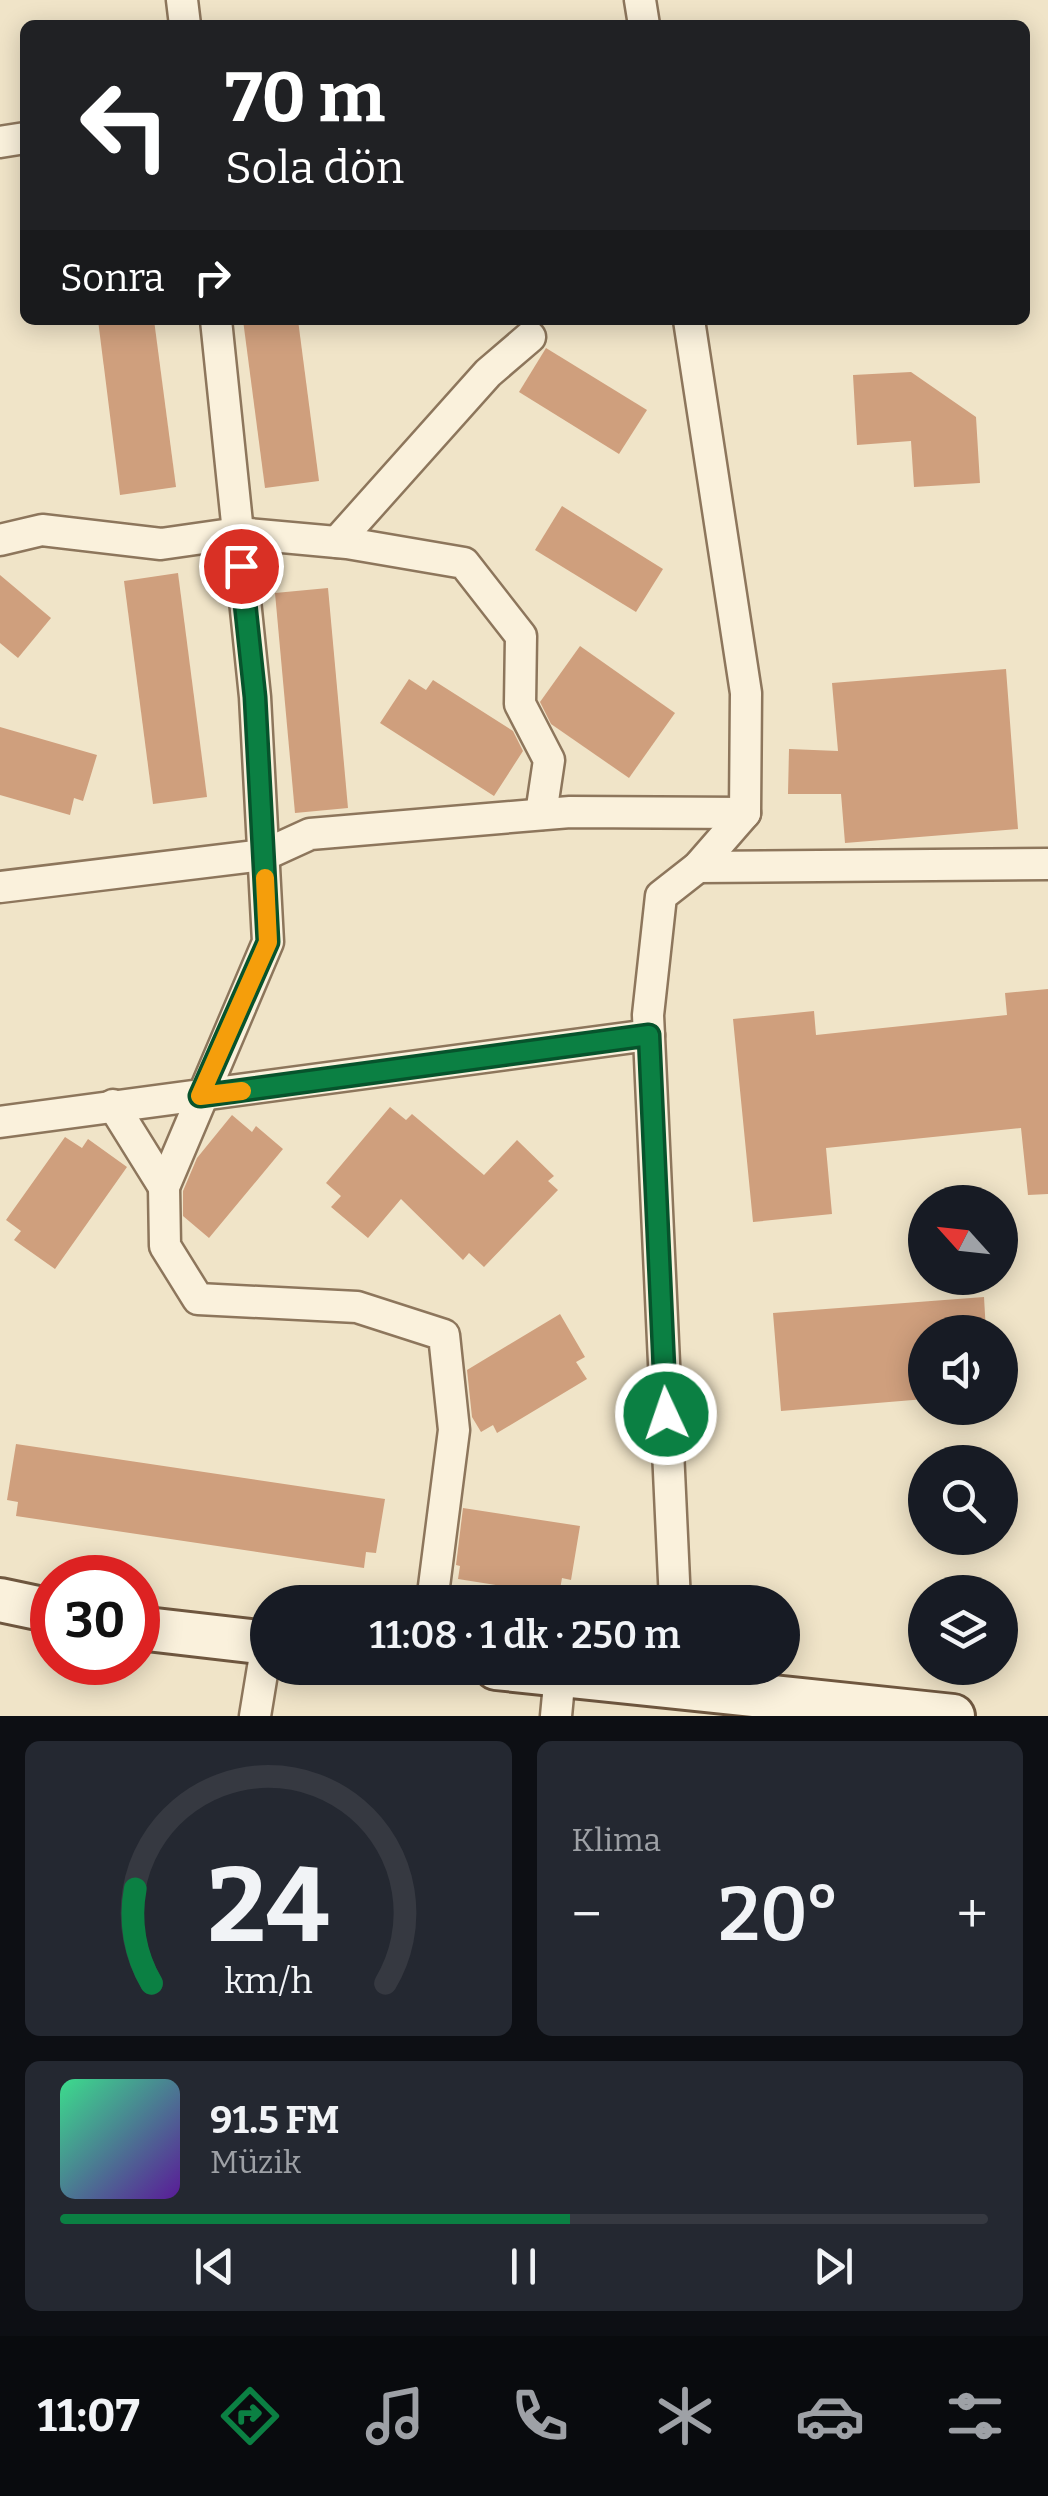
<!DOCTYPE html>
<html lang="tr">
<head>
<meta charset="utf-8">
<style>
	:root { --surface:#171b24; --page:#242831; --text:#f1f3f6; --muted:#9ea1a6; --line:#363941; --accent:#0b8043 }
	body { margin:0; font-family:Bitter,serif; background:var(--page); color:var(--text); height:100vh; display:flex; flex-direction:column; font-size:38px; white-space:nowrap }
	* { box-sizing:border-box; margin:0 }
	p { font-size:32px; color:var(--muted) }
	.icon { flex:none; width:55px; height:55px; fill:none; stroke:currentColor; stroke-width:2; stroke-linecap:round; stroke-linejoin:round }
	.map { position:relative; height:1716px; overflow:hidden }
	.details { display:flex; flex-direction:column; gap:25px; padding:25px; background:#0d0f14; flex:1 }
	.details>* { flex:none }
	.top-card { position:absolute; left:20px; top:20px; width:1010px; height:305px; border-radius:15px; box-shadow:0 5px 25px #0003; background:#202124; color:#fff; overflow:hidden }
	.needle { width:65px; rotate:297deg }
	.tools { position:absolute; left:908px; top:1185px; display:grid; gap:20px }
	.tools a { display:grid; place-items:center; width:110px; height:110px; border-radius:50%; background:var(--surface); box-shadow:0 5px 25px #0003; font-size:50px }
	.speed { position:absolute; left:30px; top:1555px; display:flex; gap:20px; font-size:50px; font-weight:700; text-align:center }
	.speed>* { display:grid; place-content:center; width:130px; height:130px; border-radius:50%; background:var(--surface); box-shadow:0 5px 25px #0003; line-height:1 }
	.speed .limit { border:15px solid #d22; background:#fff; color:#111 }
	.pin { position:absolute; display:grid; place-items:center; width:85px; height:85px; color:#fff; margin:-42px; border:5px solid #fff; border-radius:50%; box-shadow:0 2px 10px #0007 }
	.me { position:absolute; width:110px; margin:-55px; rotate:357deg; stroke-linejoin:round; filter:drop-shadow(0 0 8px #0008) }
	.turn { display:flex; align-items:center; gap:35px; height:210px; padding:0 40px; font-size:45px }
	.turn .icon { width:130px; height:130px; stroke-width:2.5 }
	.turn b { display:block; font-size:70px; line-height:85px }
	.then { display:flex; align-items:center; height:95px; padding:0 40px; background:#0003; gap:20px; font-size:38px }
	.big { font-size:75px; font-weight:600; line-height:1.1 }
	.details .card { flex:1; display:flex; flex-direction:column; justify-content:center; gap:15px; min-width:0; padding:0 35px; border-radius:15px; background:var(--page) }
	.details .dial { align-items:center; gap:0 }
	.dial svg { height:260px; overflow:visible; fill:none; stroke:var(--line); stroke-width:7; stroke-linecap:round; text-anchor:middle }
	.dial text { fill:var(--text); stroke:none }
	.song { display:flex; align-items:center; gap:30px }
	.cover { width:120px; height:120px; border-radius:15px; background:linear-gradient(135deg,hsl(150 70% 55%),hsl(270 70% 35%)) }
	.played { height:10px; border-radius:5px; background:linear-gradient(90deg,var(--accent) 55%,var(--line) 55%) }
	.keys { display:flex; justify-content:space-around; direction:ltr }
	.heat { display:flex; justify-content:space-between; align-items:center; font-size:55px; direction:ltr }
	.details .tiles { flex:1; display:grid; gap:25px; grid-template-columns:1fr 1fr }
	.card:last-child { grid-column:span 2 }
	.trip { position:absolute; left:250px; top:1585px; width:550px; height:100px; border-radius:50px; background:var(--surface); box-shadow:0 5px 25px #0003; font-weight:600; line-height:100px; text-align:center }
	.dock { display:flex; height:160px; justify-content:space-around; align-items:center; background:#090b0e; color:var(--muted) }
	.dock .icon { width:70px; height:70px }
	.dock .on { color:var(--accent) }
	.dock b { font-size:45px; color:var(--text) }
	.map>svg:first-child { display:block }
	.building { fill:#cf9f7d }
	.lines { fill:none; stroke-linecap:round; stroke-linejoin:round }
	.street-casing { stroke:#8d765c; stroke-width:35 }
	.secondary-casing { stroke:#6f573f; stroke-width:48 }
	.street { stroke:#faf1dc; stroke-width:30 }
	.secondary { stroke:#faf1dc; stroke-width:42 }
	.route-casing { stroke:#07532c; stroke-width:25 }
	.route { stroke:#0b8043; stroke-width:18 }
	.slow { stroke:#f59e0b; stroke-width:18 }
</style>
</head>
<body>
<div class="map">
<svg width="1048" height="1716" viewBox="0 0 1048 1716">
	<rect width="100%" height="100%" fill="#f0e4c8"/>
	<!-- building -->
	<g class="building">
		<path d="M98,320H154L176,487L120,495Z"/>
		<path d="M243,320H298L319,481L265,488Z"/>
		<path d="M546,348L647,410L619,454L519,392Z"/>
		<path d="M911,372L976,417L980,483L914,487L911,441L857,445L853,375Z"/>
		<path d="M562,506L663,569L636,612L535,550Z"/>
		<path d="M178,573L207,797L153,804L124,581Z"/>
		<path d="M0,575L51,618L18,658L0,643Z"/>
		<path d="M328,588L348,808L295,813L275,593Z"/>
		<path d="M580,646L675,713L629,778L551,724L540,702Z"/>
		<path d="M1006,669L1018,829L845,843L841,794H788L789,749L838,751L832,683Z"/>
		<path d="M409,679L426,690L433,680L513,731L523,751L494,796L380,723Z"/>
		<path d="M0,727L97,755L83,801L74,798L70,815L0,795Z"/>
		<path d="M1048,989V1194L1028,1195L1021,1128L826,1148L832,1214L753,1222L733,1019L814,1011L816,1035L1007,1015L1005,993Z"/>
		<path d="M390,1107L406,1120L412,1114L484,1175L517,1140L554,1176L548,1181L558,1190L484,1267L469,1253L463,1260L401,1199L368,1238L331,1207L341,1196L326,1183Z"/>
		<path d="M232,1115L252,1132L256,1126L283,1149L209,1238L183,1216V1191L197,1158Z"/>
		<path d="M65,1137L82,1148L88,1139L127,1167L55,1269L14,1240L21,1231L6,1220Z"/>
		<path d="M984,1297L986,1332H925V1399L781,1411L773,1313Z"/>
		<path d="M560,1314L585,1357L576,1362L587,1379L497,1433L493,1425L481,1432L472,1417L467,1370Z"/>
		<path d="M16,1444L385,1499L376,1553L366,1552L364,1568L16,1516L18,1502L7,1500Z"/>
		<path d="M463,1508L580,1526L571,1580L562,1578L559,1595L458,1579L460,1566L456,1565Z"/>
	</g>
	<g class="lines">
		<!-- street casing -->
		<g class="street-casing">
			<g id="street">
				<path d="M182,0L185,25"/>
				<path d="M640,0L644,25"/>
				<path d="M0,142L25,138"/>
				<path d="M216,320L255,697L268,942L164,1187L165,1246L198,1299L357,1307L444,1335L454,1430L432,1602"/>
				<path d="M0,540L42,530L161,544L238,533L347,543L464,563L521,636L520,704L549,760L541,814"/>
				<path d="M337,542L488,373L530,337"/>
				<path d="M698,867L1048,864"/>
				<path d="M0,887L264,855L310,834L570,812L745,813"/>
				<path d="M113,1105L164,1187"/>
				<path d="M0,1122L649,1035"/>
				<path d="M675,1602L648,1015L661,896L698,867L745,813L746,693L689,320"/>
				<path d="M255,1716L267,1643"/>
				<path d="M556,1716L560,1674"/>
			</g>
		</g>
		<!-- secondary casing -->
		<g class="secondary-casing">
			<g id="secondary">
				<path d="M0,1600L52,1611"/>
				<path d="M138,1628L268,1643"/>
				<path d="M496,1668L953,1716"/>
			</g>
		</g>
		<!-- street -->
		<use href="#street" class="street"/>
		<!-- secondary -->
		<use href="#secondary" class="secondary"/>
	</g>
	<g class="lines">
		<!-- route casing -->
		<g class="route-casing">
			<path id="route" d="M241,566L255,697L268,942L200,1096L649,1035L666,1414"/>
		</g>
		<!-- route -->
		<use href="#route" class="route"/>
		<!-- slow -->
		<path class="slow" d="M242,1091L200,1096L268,942L265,878"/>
	</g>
</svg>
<div class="tools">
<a><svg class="needle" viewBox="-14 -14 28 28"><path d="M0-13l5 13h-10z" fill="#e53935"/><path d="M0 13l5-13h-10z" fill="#9ea1a6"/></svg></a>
<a><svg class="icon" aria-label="sound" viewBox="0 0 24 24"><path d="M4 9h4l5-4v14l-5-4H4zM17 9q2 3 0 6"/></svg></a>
<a><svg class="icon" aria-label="search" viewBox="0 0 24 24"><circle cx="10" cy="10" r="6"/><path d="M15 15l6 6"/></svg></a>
<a><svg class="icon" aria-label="layers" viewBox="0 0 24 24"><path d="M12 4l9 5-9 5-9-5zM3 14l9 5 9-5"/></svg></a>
</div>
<div class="speed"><div class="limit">30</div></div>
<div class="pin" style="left:241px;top:566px;background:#d93025"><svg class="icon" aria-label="arrive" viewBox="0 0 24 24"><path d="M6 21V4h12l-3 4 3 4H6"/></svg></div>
<svg class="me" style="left:666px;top:1414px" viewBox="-20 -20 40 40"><circle r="17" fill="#0b8043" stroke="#fff" stroke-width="3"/><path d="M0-11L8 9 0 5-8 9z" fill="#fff"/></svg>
<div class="trip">11:08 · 1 dk · 250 m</div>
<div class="top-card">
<div class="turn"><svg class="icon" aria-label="left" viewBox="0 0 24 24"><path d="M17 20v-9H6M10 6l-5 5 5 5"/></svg><div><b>70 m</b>Sola dön</div></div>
<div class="then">Sonra<svg class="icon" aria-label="right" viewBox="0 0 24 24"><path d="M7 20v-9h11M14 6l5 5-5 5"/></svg></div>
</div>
</div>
<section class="details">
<div class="tiles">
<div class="card dial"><svg viewBox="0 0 100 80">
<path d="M14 69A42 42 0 1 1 86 69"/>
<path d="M14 69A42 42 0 0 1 9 40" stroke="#0b8043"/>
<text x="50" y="56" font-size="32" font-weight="700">24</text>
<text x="50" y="72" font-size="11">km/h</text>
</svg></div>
<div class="card"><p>Klima</p>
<div class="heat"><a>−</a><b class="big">20°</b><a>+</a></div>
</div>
<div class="card">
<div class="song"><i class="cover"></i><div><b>91.5 FM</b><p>Müzik</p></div></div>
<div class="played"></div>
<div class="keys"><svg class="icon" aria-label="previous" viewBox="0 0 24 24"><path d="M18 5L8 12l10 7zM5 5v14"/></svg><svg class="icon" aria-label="pause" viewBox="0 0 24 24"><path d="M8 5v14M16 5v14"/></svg><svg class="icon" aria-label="next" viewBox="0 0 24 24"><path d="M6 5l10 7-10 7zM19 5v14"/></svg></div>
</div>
</div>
</section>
<nav class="dock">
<b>11:07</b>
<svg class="icon on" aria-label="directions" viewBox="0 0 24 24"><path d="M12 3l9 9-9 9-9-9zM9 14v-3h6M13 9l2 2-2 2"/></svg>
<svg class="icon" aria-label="music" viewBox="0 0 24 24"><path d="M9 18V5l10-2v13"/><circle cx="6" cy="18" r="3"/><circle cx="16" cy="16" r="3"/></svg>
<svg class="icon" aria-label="phone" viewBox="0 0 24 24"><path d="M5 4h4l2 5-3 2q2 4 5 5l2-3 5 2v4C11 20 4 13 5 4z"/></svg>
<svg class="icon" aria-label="climate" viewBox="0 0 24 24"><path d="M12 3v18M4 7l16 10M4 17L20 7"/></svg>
<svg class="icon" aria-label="car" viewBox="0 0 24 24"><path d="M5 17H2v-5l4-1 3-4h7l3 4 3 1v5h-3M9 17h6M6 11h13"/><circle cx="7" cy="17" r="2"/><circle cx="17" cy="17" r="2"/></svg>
<svg class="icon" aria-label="filters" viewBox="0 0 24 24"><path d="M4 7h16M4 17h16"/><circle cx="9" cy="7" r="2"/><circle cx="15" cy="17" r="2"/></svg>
</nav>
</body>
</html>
